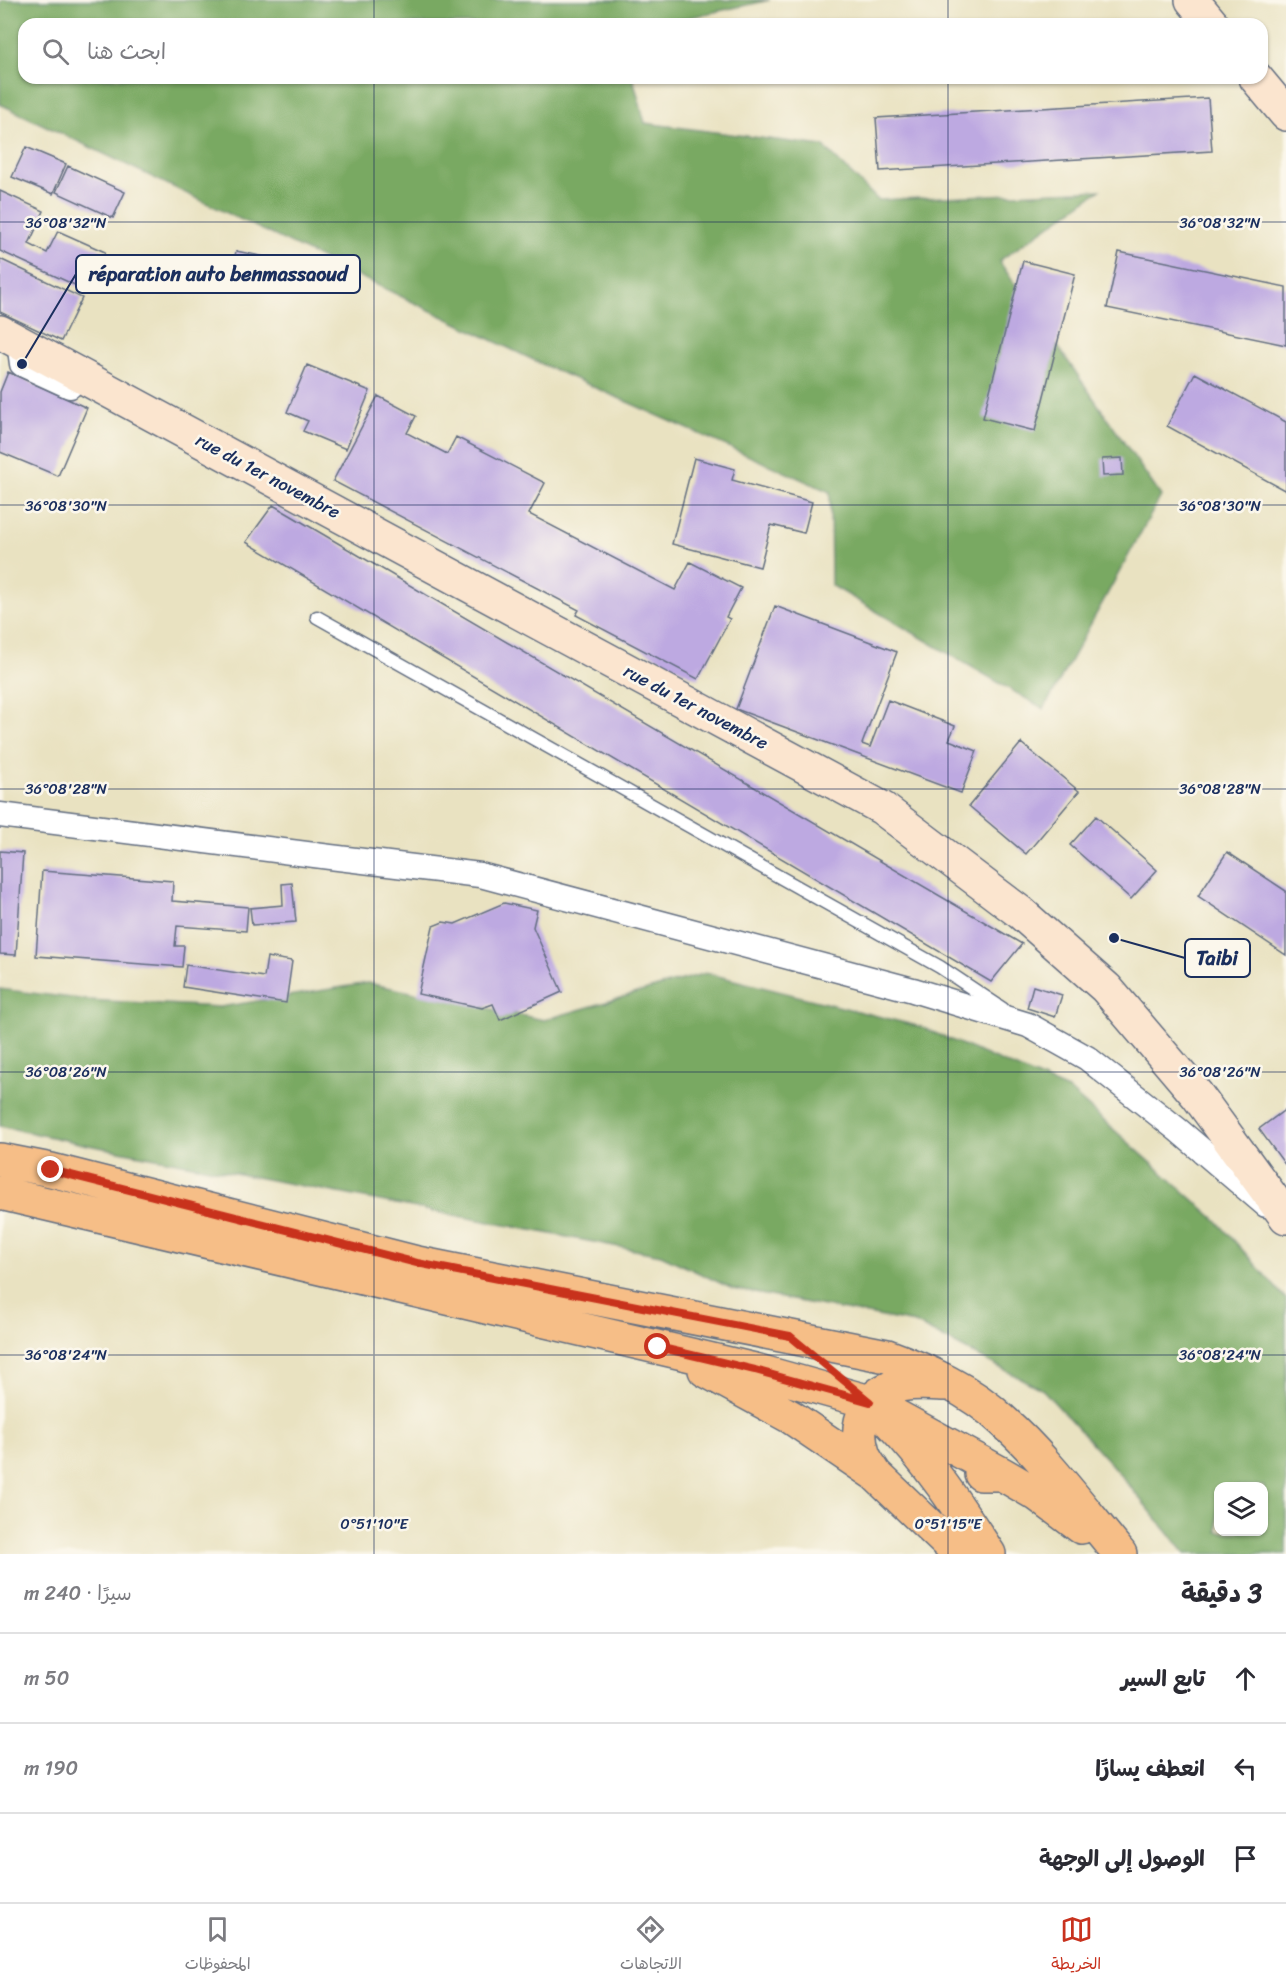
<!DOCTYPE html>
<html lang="ar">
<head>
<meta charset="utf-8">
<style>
	:root { --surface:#fff; --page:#f7f7f7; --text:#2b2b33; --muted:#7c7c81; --line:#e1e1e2; --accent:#c8321e }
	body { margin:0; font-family:Sriracha,"Playpen Sans Arabic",sans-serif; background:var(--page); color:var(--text); direction:rtl }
	.controls { position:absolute; right:18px; bottom:18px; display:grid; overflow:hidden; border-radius:12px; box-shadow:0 2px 4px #0004 }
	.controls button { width:54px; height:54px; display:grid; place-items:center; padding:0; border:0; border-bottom:2px solid var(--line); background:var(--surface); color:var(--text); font:30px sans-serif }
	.stop { position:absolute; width:18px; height:18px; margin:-14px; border:4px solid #c8321e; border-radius:50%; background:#fff }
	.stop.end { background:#c8321e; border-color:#fff; box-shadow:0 2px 6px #0008 }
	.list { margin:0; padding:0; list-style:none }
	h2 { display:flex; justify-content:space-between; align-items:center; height:78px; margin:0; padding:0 24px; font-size:26px }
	h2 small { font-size:20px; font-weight:400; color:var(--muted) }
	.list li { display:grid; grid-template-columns:39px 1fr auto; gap:18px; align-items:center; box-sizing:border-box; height:90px; padding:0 24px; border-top:2px solid var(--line) }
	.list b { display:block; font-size:22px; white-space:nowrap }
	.list em { font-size:20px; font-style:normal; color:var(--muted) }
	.icon { flex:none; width:33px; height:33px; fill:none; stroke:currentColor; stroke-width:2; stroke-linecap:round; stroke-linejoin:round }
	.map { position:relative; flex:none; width:1286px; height:1554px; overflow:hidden; direction:ltr }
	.search { position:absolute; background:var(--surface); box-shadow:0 2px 4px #0004; left:18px; right:18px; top:18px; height:66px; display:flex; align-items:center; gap:15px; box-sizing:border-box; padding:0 21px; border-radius:18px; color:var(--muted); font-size:22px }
	.sheet { height:348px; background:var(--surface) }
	nav { display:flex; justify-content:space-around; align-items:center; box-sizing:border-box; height:84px; border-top:2px solid var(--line); background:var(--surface); font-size:16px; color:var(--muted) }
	nav a { display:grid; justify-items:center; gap:3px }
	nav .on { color:var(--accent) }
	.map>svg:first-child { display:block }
</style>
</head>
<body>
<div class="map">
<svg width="1286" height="1554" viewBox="0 0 1286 1554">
	<rect width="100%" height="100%" fill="#fbf7ec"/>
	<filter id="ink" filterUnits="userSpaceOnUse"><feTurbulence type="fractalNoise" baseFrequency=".0167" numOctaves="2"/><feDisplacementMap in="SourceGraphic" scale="12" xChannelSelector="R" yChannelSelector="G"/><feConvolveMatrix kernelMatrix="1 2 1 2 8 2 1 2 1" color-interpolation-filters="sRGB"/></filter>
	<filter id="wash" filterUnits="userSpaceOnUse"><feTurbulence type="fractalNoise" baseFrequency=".008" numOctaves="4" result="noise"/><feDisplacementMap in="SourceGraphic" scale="24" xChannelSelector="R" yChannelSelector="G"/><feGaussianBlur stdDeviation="1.35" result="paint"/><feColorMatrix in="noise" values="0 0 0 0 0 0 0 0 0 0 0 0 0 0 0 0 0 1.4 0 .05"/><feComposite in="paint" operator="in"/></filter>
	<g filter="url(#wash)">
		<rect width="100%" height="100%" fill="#e9e2c1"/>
		<!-- forest -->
		<path fill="#79a962" stroke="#4a6c60" stroke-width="1.5" fill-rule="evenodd" d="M2,0h768l-111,24h-635v54h609l12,45 178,23 55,54 222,-10 -101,71 162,235 -117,213 -213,-124 -1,-93 -286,-127 -544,-261v-100z
			M706,973l215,54 149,64 145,128 71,80v255h-100l-75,-90 -68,-74 -128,-67 -182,-34 -72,-34 -573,-110 -88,-19v-137l88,11 132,7 148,-24 176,37zM1218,1486h46v46h-46z"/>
		<g id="blocks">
			<!-- building -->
			<path fill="#bda9e1" d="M1208,98l4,53 -332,20 -4,-53z
				M26,147l40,17 -13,30 -41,-17z
				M68,166l57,26 -12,26 -57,-26z
				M0,191l44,20 -15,33 18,9 11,-22 47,21 -17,39 -88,-40z
				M236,251l34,7 -4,20 -34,-6z
				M1119,252l167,35v58l-179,-37z
				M0,259l82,39 -21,43 -61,-29z
				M1023,261l52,13 -40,157 -52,-13z
				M307,365l63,26 -24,58 -43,-18 5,-10 -21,-9z
				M8,372l79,36 -29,68 -58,-24v-60z
				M1195,373l91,49v69l-119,-65z
				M378,396l38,20 -9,17 40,21 9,-17 89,46 -16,31 146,76 15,-28 51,26 -15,29 4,2 -32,60 -122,-64 3,-5 -246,-129z
				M694,458l41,11 -3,11 80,22 -8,31 -33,-8 -11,42 -88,-23z
				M1122,458l1,17 -20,1 -1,-17z
				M273,505l749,439 -31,38 -745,-440z
				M775,606l122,46 -35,92 8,3 18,-47 67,26 -6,14 28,11 -16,42 -225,-84z
				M1021,743l58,48 -53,63 -57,-48z
				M1096,816l61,54 -26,29 -61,-54z
				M0,851l23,2 -7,102 -16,-1z
				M1227,852l59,39v64l-88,-59z
				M42,871l131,10 -1,20 76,6 -2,24 -69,-5 -2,20h9l-2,21 -146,-11z
				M292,883l4,39 -44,3 -2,-17 33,-3 -1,-21z
				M504,903l33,7 -4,17 29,65 -62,28 -7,-16 -11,4 -64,-14 15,-68 10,-4 12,2z
				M267,957l25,4 -6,42 -103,-16 3,-22 78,12z
				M1033,986l29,9 -7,22 -28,-9z
				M1286,1109v57l-27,-37z"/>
		</g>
	</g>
	<g filter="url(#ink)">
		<use href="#blocks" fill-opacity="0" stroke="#636e81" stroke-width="1.5"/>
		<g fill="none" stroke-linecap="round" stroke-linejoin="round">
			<defs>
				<path id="lane" d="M317,617l623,350 63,42"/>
				<path id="street" d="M19,342l3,22 48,22
					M0,815l330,42 150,18 433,115 115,35 59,33 91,72 88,75"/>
				<path id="secondary" d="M1192,0l20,24
					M1256,78l30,36
					M0,332l882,476 139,105 85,75 91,107 89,122"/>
				<path id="primary" d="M0,1160l51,10 366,93 470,93c41,15 83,34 115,64 44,39 80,89 118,134
					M0,1193l755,177 115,32 132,72
					M705,1370l86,47 84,57 84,80
					M889,1421c39,40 70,87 100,133
					M875,1474c-4,-7 -10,-14 -12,-21 -10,-31 4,-61 38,-68 13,-3 28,-2 42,-1
					M981,1474h21l36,21 43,32"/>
			</defs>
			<!-- lane casing -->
			<use href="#lane" stroke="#636e81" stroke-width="15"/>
			<!-- street casing -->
			<use href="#street" stroke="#636e81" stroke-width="27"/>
			<!-- secondary casing -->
			<use href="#secondary" stroke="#636e81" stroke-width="36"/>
			<!-- primary casing -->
			<use href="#primary" stroke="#636e81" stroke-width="36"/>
			<!-- lane -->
			<use href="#lane" stroke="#fff" stroke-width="12"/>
			<!-- street -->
			<use href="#street" stroke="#fff" stroke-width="24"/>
			<!-- secondary -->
			<use href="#secondary" stroke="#fbe5cf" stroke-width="33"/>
			<!-- primary -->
			<use href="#primary" stroke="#f6be87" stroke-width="33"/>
		</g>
	</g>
	<g fill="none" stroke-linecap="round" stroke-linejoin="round" filter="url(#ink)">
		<!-- route -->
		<path stroke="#c8321e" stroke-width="8" d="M51,1170l366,93 373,73 80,66 -115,-32 -97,-23"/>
	</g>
	<!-- ticks -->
	<path fill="none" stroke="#1b2f5e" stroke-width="1.5" stroke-opacity="0.45" d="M374,0v24M948,0v24M374,78v1476M948,78v1476M0,222h1286M0,505h1286M0,789h1286M0,1072h1286M0,1355h1286"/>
	<g text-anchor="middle" stroke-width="5" stroke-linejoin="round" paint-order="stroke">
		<!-- street labels -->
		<g font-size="18" fill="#1b2f5e" stroke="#fbf7ec">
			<text transform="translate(268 476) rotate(28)" y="6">rue du 1er novembre</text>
			<text transform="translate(696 707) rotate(28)" y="6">rue du 1er novembre</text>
		</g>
	</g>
	<g font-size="15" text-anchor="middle" fill="#1b2f5e" stroke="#fbf7ec" stroke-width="5" stroke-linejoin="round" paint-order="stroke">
		<text x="66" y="228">36°08'32"N</text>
		<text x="1220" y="228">36°08'32"N</text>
		<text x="66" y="511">36°08'30"N</text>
		<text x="1220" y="511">36°08'30"N</text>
		<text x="66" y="794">36°08'28"N</text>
		<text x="1220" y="794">36°08'28"N</text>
		<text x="66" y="1077">36°08'26"N</text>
		<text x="1220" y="1077">36°08'26"N</text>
		<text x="66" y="1360">36°08'24"N</text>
		<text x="1220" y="1360">36°08'24"N</text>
		<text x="374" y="1529">0°51'10"E</text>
		<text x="948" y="1529">0°51'15"E</text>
	</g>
	<!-- callouts -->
	<path fill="none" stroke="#1b2f5e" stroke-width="2" d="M22 364L76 274M1114 938L1185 958"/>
	<g fill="#1b2f5e" stroke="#fbf7ec" stroke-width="2">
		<circle cx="22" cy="364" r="6"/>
		<circle cx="1114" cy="938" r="6"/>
	</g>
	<g fill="#fbf7ec" stroke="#1b2f5e" stroke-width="2">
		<rect x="76" y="255" width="284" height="38" rx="6"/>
		<rect x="1185" y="939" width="65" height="38" rx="6"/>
	</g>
	<g font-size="20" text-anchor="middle" font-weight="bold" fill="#1b2f5e">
		<text x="218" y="281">réparation auto benmassaoud</text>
		<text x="1217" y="965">Taibi</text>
	</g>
</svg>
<div class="controls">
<button><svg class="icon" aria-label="layers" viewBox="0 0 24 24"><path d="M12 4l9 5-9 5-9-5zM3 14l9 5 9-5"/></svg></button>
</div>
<div class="stop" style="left:658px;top:1347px"></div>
<div class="stop end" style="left:51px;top:1170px"></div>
<div class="search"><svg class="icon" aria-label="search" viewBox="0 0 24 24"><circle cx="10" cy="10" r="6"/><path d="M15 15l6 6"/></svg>ابحث هنا</div>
</div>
<section class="sheet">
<h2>3 دقيقة<small>سيرًا · 240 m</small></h2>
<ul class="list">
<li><svg class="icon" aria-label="ahead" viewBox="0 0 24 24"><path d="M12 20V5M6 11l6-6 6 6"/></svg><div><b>تابع السير</b></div><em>50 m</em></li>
<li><svg class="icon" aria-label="left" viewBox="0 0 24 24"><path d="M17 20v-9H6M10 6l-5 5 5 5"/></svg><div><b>انعطف يسارًا</b></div><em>190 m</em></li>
<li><svg class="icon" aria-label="arrive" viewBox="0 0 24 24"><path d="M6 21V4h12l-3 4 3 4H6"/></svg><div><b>الوصول إلى الوجهة</b></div></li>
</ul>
</section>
<nav>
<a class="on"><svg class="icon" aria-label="map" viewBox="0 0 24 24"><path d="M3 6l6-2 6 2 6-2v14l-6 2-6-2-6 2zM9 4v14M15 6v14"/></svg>الخريطة</a>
<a><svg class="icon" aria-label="directions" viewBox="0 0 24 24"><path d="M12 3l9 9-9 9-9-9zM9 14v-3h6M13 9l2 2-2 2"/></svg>الاتجاهات</a>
<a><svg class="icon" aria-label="saved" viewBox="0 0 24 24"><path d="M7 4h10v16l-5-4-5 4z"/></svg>المحفوظات</a>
</nav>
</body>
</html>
